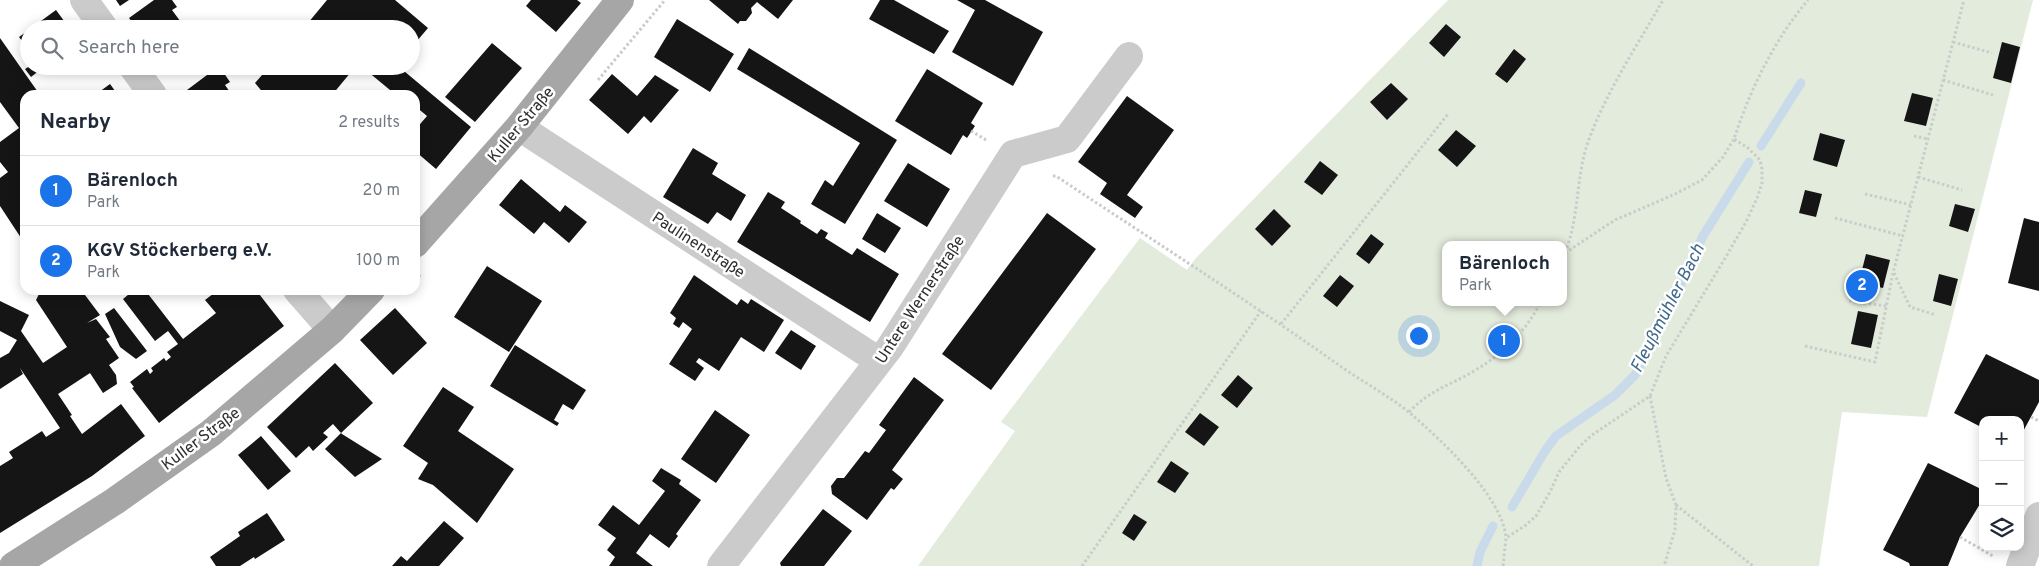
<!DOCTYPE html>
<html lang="en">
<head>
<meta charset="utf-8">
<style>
	:root { --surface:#fff; --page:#f6f6f7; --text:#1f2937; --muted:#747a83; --line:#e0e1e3; --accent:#1a73e8 }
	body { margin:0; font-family:Overpass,sans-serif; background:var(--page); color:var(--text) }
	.controls { position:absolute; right:15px; bottom:15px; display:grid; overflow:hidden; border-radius:10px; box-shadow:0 2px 12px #0003 }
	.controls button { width:45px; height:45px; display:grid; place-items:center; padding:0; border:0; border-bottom:1px solid var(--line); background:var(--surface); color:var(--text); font:25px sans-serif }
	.you { position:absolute; left:1418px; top:335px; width:18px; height:18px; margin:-12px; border:4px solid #fff; border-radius:50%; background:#1a73e8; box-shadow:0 0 0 8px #1a73e833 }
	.badge { display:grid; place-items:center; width:32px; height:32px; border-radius:50%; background:var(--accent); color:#fff; font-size:16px; font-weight:700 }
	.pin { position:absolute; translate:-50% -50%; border:2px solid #fff; box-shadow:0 1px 5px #0006 }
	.popup { position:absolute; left:1442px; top:241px; width:125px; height:65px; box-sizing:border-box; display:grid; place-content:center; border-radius:10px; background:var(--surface); filter:drop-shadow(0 1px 4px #0005); font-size:16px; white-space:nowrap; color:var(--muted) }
	.popup b { font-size:19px; color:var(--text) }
	.popup::after { content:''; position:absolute; left:50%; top:100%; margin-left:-10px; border:10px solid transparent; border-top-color:var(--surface) }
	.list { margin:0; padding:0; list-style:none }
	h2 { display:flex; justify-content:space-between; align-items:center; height:65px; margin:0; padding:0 20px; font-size:21px }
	h2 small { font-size:16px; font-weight:400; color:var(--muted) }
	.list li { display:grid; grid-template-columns:32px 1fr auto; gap:15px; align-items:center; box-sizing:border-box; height:70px; padding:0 20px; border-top:1px solid var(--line) }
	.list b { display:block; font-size:19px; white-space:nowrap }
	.list p { margin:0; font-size:16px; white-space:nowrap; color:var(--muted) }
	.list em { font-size:16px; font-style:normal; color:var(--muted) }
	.icon { flex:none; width:28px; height:28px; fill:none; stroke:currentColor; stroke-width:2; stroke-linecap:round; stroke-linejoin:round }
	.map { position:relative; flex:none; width:2039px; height:566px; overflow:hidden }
	.search { position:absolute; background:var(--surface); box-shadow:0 2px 12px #0003; left:20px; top:20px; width:400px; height:55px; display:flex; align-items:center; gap:12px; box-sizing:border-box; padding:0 18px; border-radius:28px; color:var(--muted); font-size:19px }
	.panel { position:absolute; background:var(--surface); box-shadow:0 2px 12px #0003; left:20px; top:90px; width:400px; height:205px; border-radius:15px }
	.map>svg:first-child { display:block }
</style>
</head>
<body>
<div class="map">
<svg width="2039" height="566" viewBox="0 0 2039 566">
	<rect width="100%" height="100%" fill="#fff"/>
	<!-- green -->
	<path fill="#e3ebdc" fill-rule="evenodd" d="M1448,0h585l-106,417 -85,-5 -23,154h-901l97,-135 -14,-9 139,-184 47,32 8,-11zM1445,245h118v57h-118z"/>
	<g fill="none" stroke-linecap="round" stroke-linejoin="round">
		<!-- stream -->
		<path stroke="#c9dbea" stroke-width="9" d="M1761,146l40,-63
			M1512,507l33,-56 11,-15 59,-41 20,-20 29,-54 39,-85 46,-74
			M1477,566l3,-14 13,-26"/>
	</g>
	<!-- building -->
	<path fill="#151515" d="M116,0h13l-9,6z
		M154,0h18l5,7 -5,3 14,19h-49l-8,-11z
		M327,0h68l33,28 -17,20v-19h-108z
		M531,0h46l4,3 -25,29 -30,-26z
		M709,0h84l-15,19 -21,-17 -6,6 1,5 -6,8h-6l-2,3z
		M880,0h14l55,31 -15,23 -65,-35z
		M957,0h28l58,32 -30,54 -61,-34 23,-42z
		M56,10l14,19h-40z
		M677,19l57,35 -24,38 -56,-35z
		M1446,24l15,13 -17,20 -15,-14z
		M29,30v20l-10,-13z
		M0,38l40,57h-15v149l-25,-38v-28l8,-6 -8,-10v-20l19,-14 -19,-26z
		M2002,42l18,5 -9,36 -18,-5z
		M492,43l30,25 -47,54 -30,-25z
		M749,48l148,92 -52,84 -34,-20 14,-24 8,6 27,-43 -123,-74z
		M1514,49l12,10 -19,24 -12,-9z
		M30,66h15l-14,11 -6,-8z
		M164,66h19l-13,9z
		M219,66l11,16 -5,3 7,10h-48l-1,-2z
		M270,66h86l-24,29h-67l-10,-12z
		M361,66h37l73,61 -35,42 -21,-18v-21l12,-14 -12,-10v-11h-19z
		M927,69l56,34 -12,20 4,3 -8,12 -4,-3 -12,20 -56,-34z
		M612,74l25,22 18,-21 24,15 -28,33 -7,-7 -16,18 -39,-34z
		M1391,83l17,16 -21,21 -17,-18z
		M110,84l8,11h-23z
		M1912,93l21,5 -7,28 -22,-5z
		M1127,96l47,34 -47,65 16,12 -8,11 -35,-24 7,-11 -29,-21z
		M1456,130l20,16 -19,21 -19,-17z
		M1820,133l25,7 -8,27 -24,-7z
		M693,148l25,15 -6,11 34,21 -15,26 -14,-9 -9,12 -45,-27z
		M1320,161l18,14 -16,20 -18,-13z
		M908,163l42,26 -23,38 -43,-26z
		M521,179l39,33 5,-7 22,17 -18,21 -25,-21 -10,12 -35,-29z
		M1805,190l17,4 -6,23 -17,-4z
		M768,192l17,10 -4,6 20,13 -1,2 17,11 4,-5 7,4 -3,5 27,17 5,-7 42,26 -29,48 -133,-80z
		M1955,204l20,5 -7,23 -19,-6z
		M1274,209l17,17 -19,20 -17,-17z
		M877,213l24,15 -16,25 -23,-14z
		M1047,213l49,36 -105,141 -49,-36z
		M2024,218l15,4v69l-31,-8z
		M1371,234l13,10 -15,20 -13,-10z
		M1866,254l24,6 -7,28 -24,-6z
		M487,266l55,35 -33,51 -55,-35z
		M1939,274l19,5 -7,27 -18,-5z
		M694,275l43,30 4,-6 7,5 3,-5 33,21 -20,32 -23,-15 -22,34 -20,-13 -3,4 8,6 -9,13 -26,-17 23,-35 -9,-7 -4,6 -6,-4 3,-6 -6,-5z
		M1340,275l14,11 -17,21 -14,-11z
		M41,290h50l-6,5 15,20 -13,8 9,-4 14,18 -4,2 13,19 -10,7 7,10 1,9 -14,9 -13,-20 -32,21 14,21 -2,1 12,18 39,-30 24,32 -53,40 -92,57v-67l13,-8 -4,-6 33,-21 4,6 14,-9 -40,-60 3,6 -23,15v-31l9,-5 8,-13 -17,-9v-30l29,14 -8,16 22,32 24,-16 -31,-47z
		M134,290h11l38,49 33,-26 -11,-13 13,-10h38l28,36 -125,97 -27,-35 2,-1 -4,-5 17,-13 3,5 3,-3 -2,-3 13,-10 2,3 5,-4 -4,-5 11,-8 -10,-13 -13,10 -32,-42z
		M114,308l33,43 -11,8 -16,-12 -15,-33z
		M395,308l32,35 -34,32 -33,-35z
		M1858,311l20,4 -7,33 -20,-4z
		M791,330l25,16 -15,24 -26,-17z
		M515,345l71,45 -13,20 -10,-6 -9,16 5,3 -2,3 -67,-40z
		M1986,354l53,26v22l-19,35v-17h-37v8l-29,-15z
		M335,363l38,40 -32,30 -8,-9 -10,9 5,4 -15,14 -4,-5 -13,12 -29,-31z
		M1238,375l15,13 -16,20 -16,-13z
		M914,377l30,23 -52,70 11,9 -9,11 -3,-2 -24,32 -35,-26 -1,-8 6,-8h7l21,-27 4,2 17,-23 -7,-5z
		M443,387l31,20 -16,24 56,38 -37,54 -44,-38 -15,-6 10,-16 -25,-17z
		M715,410l35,25 -34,48 -35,-24z
		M1200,413l19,14 -15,19 -19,-14z
		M341,433l1,1 40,25 -27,18 -30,-28z
		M261,436l30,35 -23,19 -30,-35z
		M1171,461l18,12 -14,20 -18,-11z
		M1928,463l55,27v9l-23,38 -12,29h-38l-1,-3 -26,-13z
		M661,468l20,12 -2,4 22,16 -25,34 2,2 -9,12 -19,-14 -14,19 17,13h-44l6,-9 -8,-7 9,-12 -18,-13 15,-20 26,20 26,-34 -13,-10z
		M823,509l29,22 -28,35h-43l-1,-3z
		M267,513l18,27 -30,19 -1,-2 -14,9h-24l-6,-9 30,-21 -2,-4z
		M1134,514l13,8 -13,19 -12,-8z
		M444,521l20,17 -25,28h-47l9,-10 6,5z"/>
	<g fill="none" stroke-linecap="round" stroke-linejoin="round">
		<!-- path -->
		<path stroke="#cbcbcb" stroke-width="3" stroke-dasharray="2.5 2.5" stroke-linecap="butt" d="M1953,42l39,11
			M598,80l67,-80
			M1943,80l50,15
			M971,131l17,10
			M1914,136l14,3
			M1053,176h3c93,62 188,122 280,187 23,17 54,33 75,51 30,26 92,83 95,124
			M1918,177l44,13
			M1865,194l46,11
			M1835,218l68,18
			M1565,253l50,-33 58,-25 29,-15 21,-23 11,-18
			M1563,257c17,-36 12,-78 25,-115 18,-50 49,-96 75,-142
			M1894,273l16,34 26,8
			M415,280l7,-7
			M1849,301l37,5
			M1281,324l167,-210
			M1805,346l70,16 18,-89 71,-273
			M1650,396l16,82 10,27 -1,25 -11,36
			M1409,412c22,-23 40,-26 65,-41 29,-17 51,-39 67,-69
			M2031,417l8,4
			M1676,505l77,61
			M1960,537l33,19
			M1082,566l179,-255
			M1503,566l3,-28 20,-13 10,-9 14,-24 9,-20 21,-26 12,-11 58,-39 16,-40 58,-96 22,-38 12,-26 4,-13v-14l-2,-9 -12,-12 -14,-9c16,-49 40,-99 74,-139"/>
		<!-- minor -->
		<path stroke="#cbcbcb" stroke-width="28" d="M84,0l21,29
			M132,66l21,29
			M519,127l360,234
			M297,290l35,40
			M721,566l169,-219 123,-193 54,-15 62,-83
			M2020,566l19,-50"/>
		<!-- major -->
		<path stroke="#a6a6a6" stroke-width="28" d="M415,244l104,-117 101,-127
			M13,566l102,-65 96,-68 121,-103 39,-40"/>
	</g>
	<g text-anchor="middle" stroke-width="5" stroke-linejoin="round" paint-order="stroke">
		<!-- street labels -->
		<g font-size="16" fill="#2e2e2e" stroke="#fff">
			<text transform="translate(520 124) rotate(-50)" y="6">Kuller Straße</text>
			<text transform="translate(699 244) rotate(33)" y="6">Paulinenstraße</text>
			<text transform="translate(919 299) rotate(-57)" y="6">Untere Wernerstraße</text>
			<text transform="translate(200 438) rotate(-37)" y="6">Kuller Straße</text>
		</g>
		<!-- water labels -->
		<g font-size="18" font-style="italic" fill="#406a8c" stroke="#fff">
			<text transform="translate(1667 308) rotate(-63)" y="6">Fleußmühler Bach</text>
		</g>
	</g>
</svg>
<div class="controls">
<button>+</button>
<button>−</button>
<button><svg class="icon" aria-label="layers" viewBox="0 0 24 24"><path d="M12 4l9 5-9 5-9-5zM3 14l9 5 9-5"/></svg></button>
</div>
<div class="you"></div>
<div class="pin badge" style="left:1504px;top:341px">1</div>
<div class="popup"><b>Bärenloch</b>Park</div>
<div class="pin badge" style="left:1862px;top:286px">2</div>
<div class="search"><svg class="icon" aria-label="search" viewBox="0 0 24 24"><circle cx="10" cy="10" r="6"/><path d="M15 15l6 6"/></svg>Search here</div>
<section class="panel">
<h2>Nearby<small>2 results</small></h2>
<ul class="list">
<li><span class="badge">1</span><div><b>Bärenloch</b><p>Park</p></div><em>20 m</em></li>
<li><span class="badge">2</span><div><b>KGV Stöckerberg e.V.</b><p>Park</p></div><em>100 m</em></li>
</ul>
</section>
</div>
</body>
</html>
